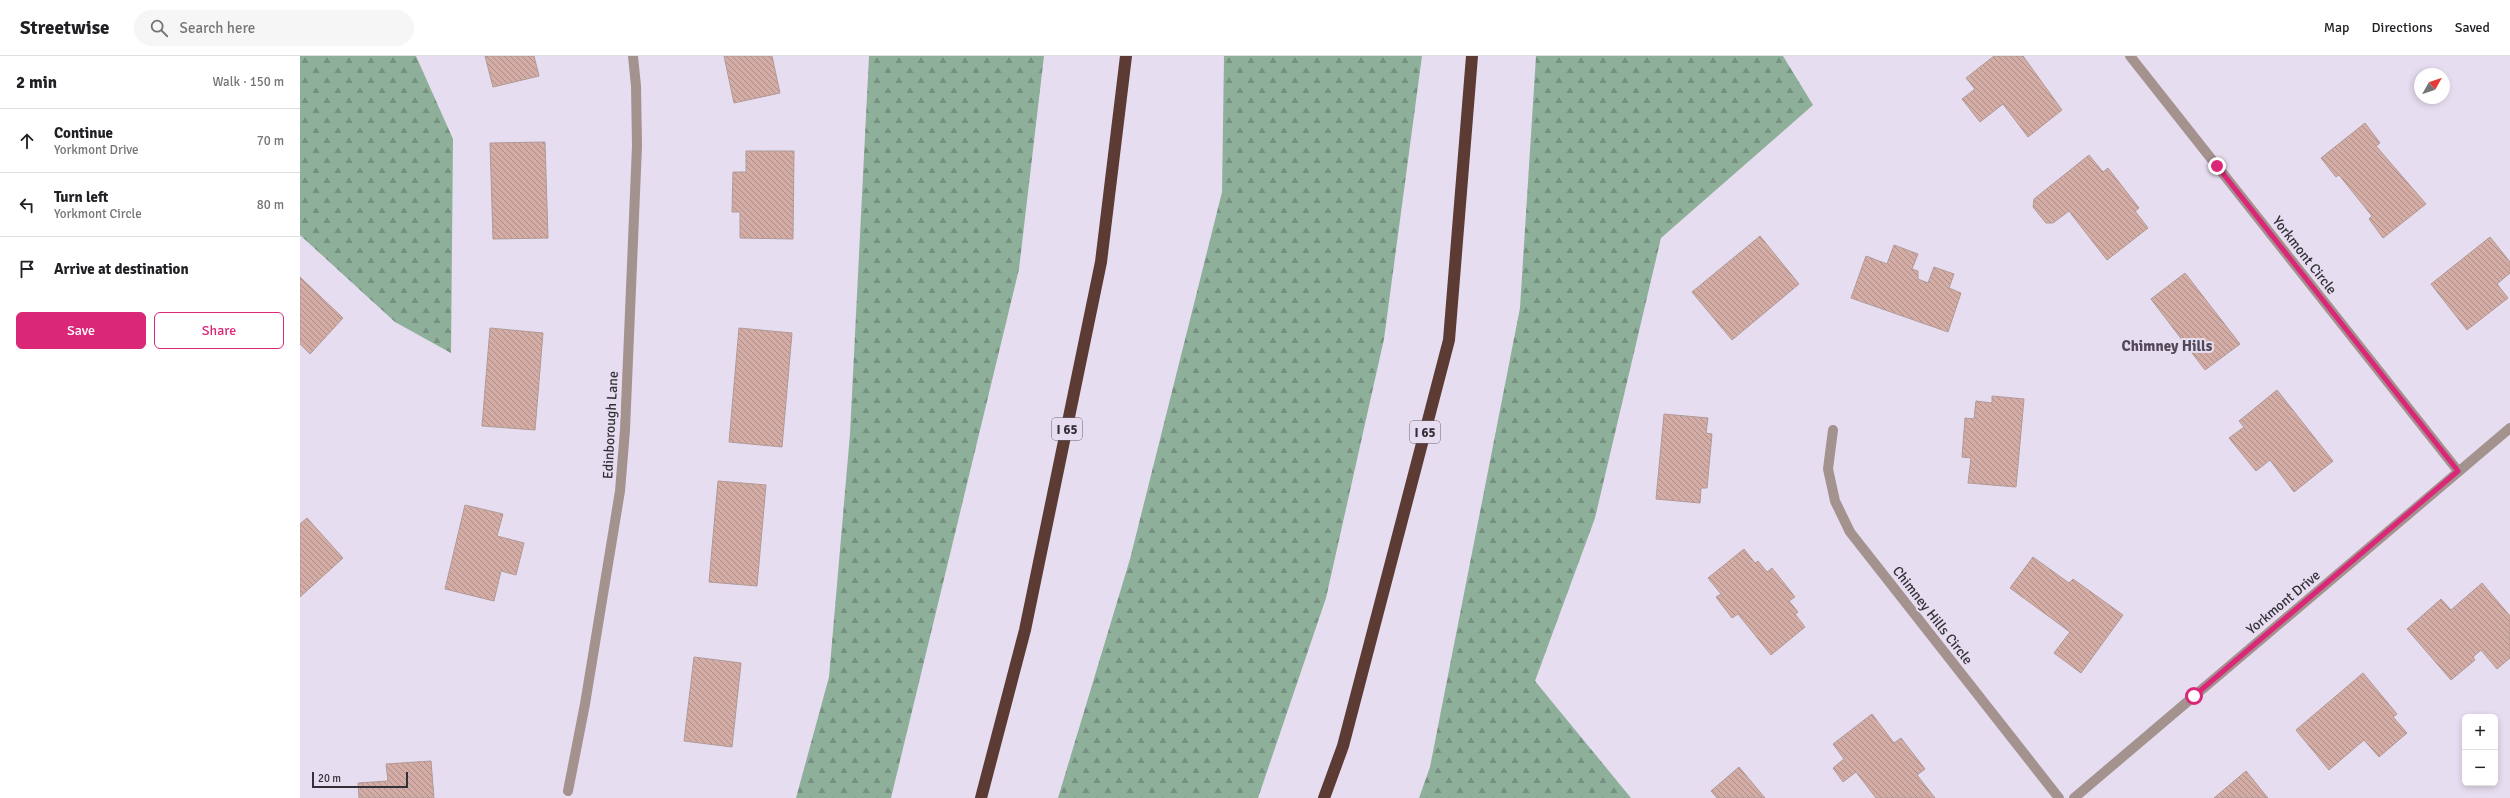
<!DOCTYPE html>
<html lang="en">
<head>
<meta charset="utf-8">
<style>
	:root { --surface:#fff; --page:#f6f6f6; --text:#202124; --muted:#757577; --line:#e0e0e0; --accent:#db2777 }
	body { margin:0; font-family:Signika,sans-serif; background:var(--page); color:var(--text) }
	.controls { position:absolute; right:12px; bottom:12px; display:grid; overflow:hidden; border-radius:6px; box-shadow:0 2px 6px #0003 }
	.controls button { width:36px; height:36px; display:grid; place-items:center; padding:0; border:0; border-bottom:1px solid var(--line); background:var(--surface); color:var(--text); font:20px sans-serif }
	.compass { position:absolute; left:2114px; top:12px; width:36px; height:36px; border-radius:50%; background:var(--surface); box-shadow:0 2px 6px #0003; rotate:50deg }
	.scale { position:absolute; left:12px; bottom:10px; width:96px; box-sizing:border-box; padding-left:4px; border:2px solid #333037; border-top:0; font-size:11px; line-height:14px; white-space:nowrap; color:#333037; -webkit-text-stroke:3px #e7ddf0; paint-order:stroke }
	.stop { position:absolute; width:12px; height:12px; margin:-9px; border:3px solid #db2777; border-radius:50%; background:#fff }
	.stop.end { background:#db2777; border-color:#fff; box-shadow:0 1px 4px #0008 }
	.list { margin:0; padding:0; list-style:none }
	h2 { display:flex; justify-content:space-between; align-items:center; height:52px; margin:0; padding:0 16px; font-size:17px }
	h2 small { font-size:13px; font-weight:400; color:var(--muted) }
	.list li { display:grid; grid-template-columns:26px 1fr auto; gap:12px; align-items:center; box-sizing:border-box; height:64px; padding:0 16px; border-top:1px solid var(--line) }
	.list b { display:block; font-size:15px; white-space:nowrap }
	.list p { margin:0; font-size:13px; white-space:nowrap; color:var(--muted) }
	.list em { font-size:13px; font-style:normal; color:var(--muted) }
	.actions { display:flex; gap:8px; padding:12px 16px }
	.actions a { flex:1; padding:9px 0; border:1px solid var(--accent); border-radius:6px; text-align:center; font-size:14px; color:var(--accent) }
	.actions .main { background:var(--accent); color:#fff }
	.icon { flex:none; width:22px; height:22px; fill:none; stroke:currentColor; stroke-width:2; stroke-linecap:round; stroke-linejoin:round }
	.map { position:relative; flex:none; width:2210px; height:742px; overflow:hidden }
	header { display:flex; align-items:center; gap:24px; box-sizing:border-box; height:56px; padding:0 20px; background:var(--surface); border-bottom:1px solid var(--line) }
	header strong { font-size:19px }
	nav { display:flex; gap:22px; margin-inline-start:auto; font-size:14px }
	.search { width:280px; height:36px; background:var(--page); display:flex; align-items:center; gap:10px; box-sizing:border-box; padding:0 14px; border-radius:22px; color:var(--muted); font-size:15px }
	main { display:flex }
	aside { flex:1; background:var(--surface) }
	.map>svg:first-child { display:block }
</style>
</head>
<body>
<header>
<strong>Streetwise</strong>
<div class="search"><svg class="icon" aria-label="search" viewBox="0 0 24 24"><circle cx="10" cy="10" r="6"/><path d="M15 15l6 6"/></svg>Search here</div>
<nav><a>Map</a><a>Directions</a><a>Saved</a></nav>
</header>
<main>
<aside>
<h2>2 min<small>Walk · 150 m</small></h2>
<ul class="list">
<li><svg class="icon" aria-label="ahead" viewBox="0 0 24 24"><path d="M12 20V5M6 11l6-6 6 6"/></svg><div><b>Continue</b><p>Yorkmont Drive</p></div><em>70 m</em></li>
<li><svg class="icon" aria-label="left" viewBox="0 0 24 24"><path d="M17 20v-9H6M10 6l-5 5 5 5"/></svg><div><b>Turn left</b><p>Yorkmont Circle</p></div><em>80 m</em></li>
<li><svg class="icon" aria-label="arrive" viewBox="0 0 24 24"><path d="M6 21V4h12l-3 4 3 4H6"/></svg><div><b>Arrive at destination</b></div></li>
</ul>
<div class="actions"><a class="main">Save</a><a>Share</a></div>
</aside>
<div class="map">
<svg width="2210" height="742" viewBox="0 0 2210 742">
	<defs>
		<pattern id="forest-firs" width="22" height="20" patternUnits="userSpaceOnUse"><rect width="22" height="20" fill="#8eb09b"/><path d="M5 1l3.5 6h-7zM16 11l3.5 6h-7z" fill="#75907f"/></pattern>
		<pattern id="building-back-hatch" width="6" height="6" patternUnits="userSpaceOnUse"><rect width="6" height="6" fill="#d4aca6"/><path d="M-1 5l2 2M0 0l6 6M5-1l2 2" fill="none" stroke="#ad8c88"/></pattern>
	</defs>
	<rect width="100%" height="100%" fill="#e7ddf0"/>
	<!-- forest -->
	<path fill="url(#forest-firs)" d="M0,0h116l37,83 -2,214 -56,-31 -95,-87z
		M569,0h175l-25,213 -128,529h-95l33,-121 21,-243z
		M924,0h198l-38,283 -58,259 -68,200h-200l72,-239 92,-367z
		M1236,0h247l30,49 -152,133 -66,280 -60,163 96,117h-212l11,-31 90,-459z"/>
	<!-- building -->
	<path fill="url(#building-back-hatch)" stroke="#b09a97" d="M185,0h49l5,20 -46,11z
		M424,0h48l8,37 -46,10z
		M1694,0h29l39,54 -34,27 -25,-33 -23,18 -18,-23 13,-10 -9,-11z
		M2065,67l15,20 -4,3 50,58 -43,34 -14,-19 3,-3 -33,-41 -3,2 -15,-19z
		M245,86l3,96 -55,1 -3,-96z
		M446,95h48l-1,88 -53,-1v-26h-8l1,-40h13z
		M1789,99l14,17 5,-4 31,40 -4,3 13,17 -41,32 -38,-49 -16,12h-7l-13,-16 1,-8z
		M1460,180l39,48 -67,56 -40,-48z
		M2190,181l20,25v11l-13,11 11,14 -41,32 -36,-46z
		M1594,189l24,9 -6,15 6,2v8l10,4 6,-16 20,7 -5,14 12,5 -13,39 -97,-34 15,-42 21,8z
		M1885,217l55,71 -35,26 -54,-71z
		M0,221l43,41 -33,36 -10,-10z
		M190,272l53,5 -8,97 -53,-4z
		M439,272l53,5 -10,114 -53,-5z
		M1977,334l56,71 -39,31 -24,-32 -14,11 -27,-33 15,-11 -5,-6z
		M1692,340l32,3 -8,88 -48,-4 3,-25 -9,-1 3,-39 9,1 2,-18 16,2z
		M1364,358l44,4 -2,15 6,1 -5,54h-6l-1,15 -44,-4z
		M418,425l48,4 -9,101 -48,-4z
		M165,449l38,9 -6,22 27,7 -8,32 -15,-4 -7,30 -49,-12z
		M7,462l36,40 -43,39v-73z
		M1444,493l11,14 3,-2 9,11 5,-4 23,29 -6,4 9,11 -3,2 10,13 -34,28 -33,-41 -6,4 -16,-21 5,-3 -13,-16z
		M1733,501l36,26 4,-4 50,36 -42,58 -27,-20 16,-21 -60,-44z
		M2182,527l28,33v42l-13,11 -16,-19 -8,7 2,3 -24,20 -44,-51 34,-30 10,11z
		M394,601l47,6 -9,84 -48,-6z
		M2063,617l34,41 -4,3 14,16 -28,24 -15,-17 -35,30 -33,-40z
		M1572,658l22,29 7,-5 24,31 -8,6 18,23h-59l-20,-26 -13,10 -10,-14 11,-9 -11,-15z
		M131,705l3,37h-75l-1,-15 30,-2 -2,-17z
		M1439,711l26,31h-48l-6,-7z
		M1946,715l22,27h-54z"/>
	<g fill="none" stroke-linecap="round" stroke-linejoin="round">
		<!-- minor -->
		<path stroke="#a4928f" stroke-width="10" d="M1830,0l328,415
			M1533,374l-5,39 7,32 15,31 209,266
			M268,735l17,-87 35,-213 5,-61 12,-284 -1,-60 -3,-30
			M1774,742l436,-370"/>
		<!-- motorway -->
		<path stroke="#5c3b34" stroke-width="12" d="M681,742l44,-168 76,-368 25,-206
			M1024,742l19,-52 106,-406 23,-284"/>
	</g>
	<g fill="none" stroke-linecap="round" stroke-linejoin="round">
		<!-- route -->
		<path stroke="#db2777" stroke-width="5" d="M1894,640l264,-225 -241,-305"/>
	</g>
	<g text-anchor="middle" stroke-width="4" stroke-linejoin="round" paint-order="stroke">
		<!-- shield labels -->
		<g fill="#e7ddf0" stroke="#69646e" stroke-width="1">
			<rect x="752" y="362" width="30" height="22" rx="3"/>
			<rect x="1110" y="365" width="30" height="22" rx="3"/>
		</g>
		<g font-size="13" font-weight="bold" fill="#333037">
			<text x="767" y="378">I 65</text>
			<text x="1125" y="381">I 65</text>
		</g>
		<!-- street labels -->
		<g font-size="14" fill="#333037" stroke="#e7ddf0">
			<text transform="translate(2005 199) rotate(52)" y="5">Yorkmont Circle</text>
			<text transform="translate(310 369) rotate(-87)" y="5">Edinborough Lane</text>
			<text transform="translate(1983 546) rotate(-40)" y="5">Yorkmont Drive</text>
			<text transform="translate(1633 559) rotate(52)" y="5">Chimney Hills Circle</text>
		</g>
		<!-- neighbourhood labels -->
		<g font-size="15" font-weight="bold" fill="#514958" stroke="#e7ddf0">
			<text x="1867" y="295">Chimney Hills</text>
		</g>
	</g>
</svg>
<div class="controls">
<button>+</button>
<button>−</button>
</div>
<svg class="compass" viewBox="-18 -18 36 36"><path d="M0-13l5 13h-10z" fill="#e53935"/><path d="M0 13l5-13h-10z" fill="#757577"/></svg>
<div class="scale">20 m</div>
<div class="stop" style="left:1894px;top:640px"></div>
<div class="stop end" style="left:1917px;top:110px"></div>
</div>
</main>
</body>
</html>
